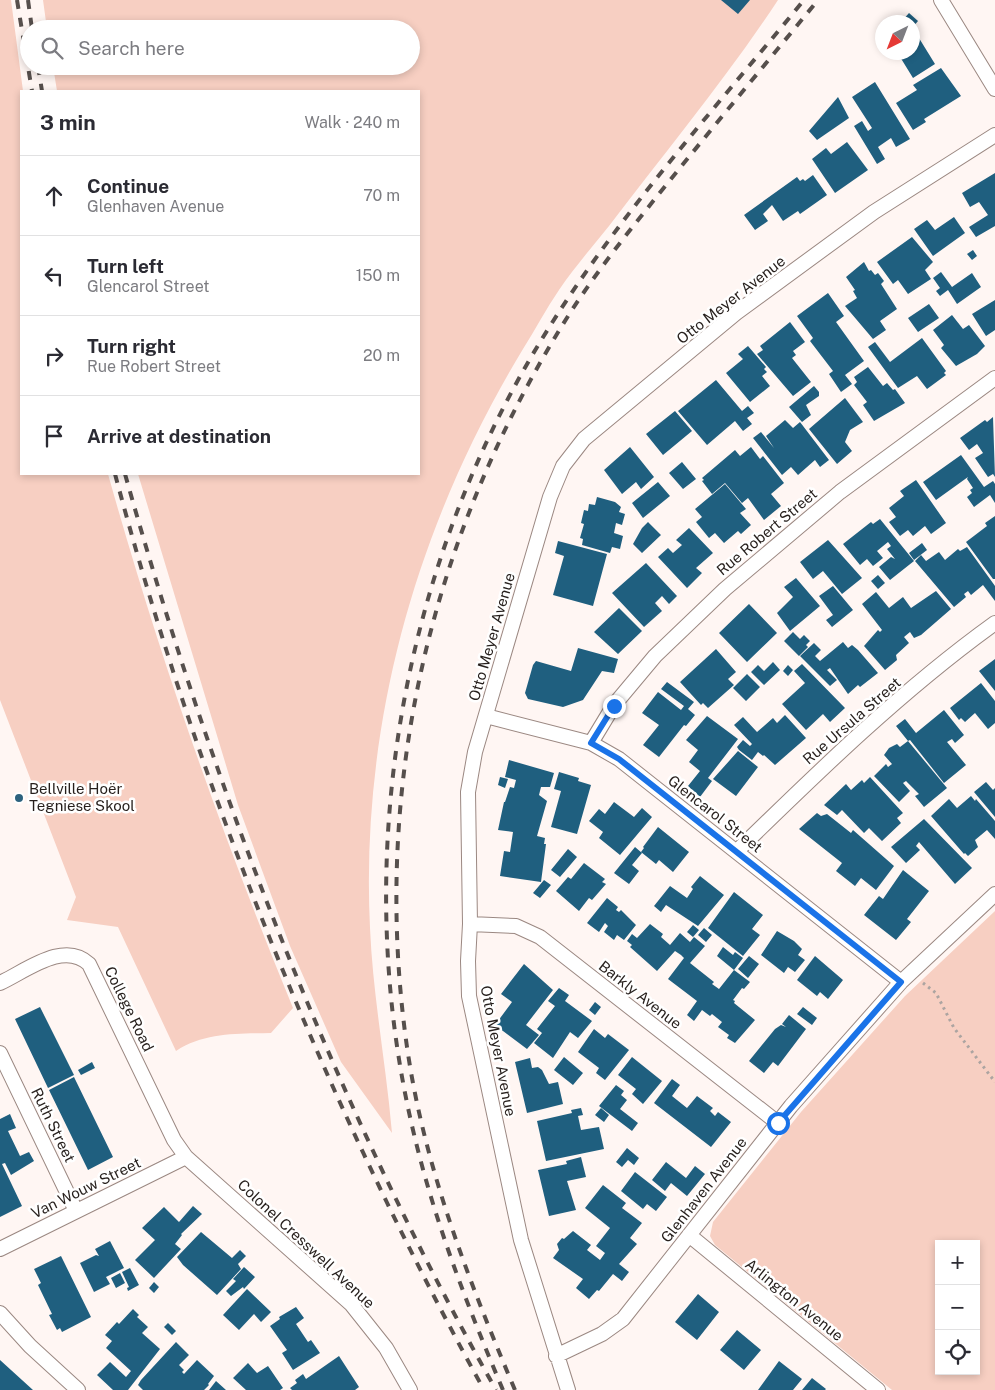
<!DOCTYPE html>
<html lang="en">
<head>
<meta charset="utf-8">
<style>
	:root { --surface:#fff; --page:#f2f2f3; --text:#2b2b33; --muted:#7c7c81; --line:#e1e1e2 }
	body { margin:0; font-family:"Public Sans",sans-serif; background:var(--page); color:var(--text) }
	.controls { position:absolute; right:15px; bottom:15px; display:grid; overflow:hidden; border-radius:0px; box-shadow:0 2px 8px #0003 }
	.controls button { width:45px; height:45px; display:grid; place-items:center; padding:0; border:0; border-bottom:1px solid var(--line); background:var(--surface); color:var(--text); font:25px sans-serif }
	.compass { position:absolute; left:875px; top:15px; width:45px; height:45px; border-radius:50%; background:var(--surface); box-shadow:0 2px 8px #0003; rotate:222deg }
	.stop { position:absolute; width:15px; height:15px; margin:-11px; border:4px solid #1a73e8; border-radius:50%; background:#fff }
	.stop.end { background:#1a73e8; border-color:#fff; box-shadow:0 1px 5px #0008 }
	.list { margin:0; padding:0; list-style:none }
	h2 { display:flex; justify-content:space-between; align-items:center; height:65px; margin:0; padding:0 20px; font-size:21px }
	h2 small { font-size:16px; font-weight:400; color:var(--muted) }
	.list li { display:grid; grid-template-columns:32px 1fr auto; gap:15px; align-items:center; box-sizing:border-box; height:80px; padding:0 20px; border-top:1px solid var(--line) }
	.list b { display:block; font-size:19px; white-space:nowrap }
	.list p { margin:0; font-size:16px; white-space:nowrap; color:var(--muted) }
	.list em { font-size:16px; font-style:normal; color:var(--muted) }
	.icon { flex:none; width:28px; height:28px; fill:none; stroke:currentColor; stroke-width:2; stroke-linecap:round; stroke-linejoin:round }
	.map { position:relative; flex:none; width:995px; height:1390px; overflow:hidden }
	.search { position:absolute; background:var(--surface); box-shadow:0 2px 8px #0003; left:20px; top:20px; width:400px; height:55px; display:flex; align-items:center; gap:12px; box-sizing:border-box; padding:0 18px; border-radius:28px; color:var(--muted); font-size:19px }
	.panel { position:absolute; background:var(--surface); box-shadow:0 2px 8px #0003; left:20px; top:90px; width:400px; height:385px; border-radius:0px }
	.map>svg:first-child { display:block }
</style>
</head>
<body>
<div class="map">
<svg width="995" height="1390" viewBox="0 0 995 1390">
	<rect width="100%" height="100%" fill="#fff6f3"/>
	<!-- green -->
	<path fill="#f7cfc2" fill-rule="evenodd" d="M0,0h11l12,91h-2v383h87c51,182 113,359 185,534l-22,25c-33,1 -66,-1 -95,18l-58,-124 -51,-7 9,-23 -76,-197z
		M43,0h735c-52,79 -112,151 -169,226 -17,21 -35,42 -50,64 -13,19 -24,40 -36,59 -106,175 -163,374 -153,579 3,69 16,136 22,205l-51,-71 -51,-116 -52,-141 -100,-331h281v-383h-362l-4,-25h358v-37h-364z
		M995,911v479h-103l-177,-145 -5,-9 3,-14 88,-110 104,-116zM939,1244h37v127h-37z"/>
	<!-- building -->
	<path fill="#1f5f7f" d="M721,0h29l-12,14z
		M909,13l9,8 -6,7v-6h-11z
		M914,30l21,34 -22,14 -16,-26h15z
		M941,68l20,28 -37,23 2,3 -13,8 -17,-27 21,-13 -4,-5z
		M875,82l35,57 -14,8 -5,-9 -13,9 7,12 -8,5 -23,-38 8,-5 6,10 4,-3 -20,-31z
		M838,97l11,21 -32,22 -8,-9z
		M847,142l21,28 -33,23 -23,-34 14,-11 5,6z
		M995,173v53l-19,11 -7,-10 19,-12 -9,-13 -9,5 -8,-14z
		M813,175l14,20 -27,19 -2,-3 -15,10 -11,-16 -9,9 5,7 -13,9 -11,-15 53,-38 3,4 3,-2 2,2z
		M954,217l11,16 -32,23 -19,-27 13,-9 8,10z
		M912,237l21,25 -8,8 6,9 -23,15 -10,-14 -5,4 -16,-22z
		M973,250l4,6 -5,4 -5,-6z
		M864,262l5,9 2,-1 4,5 3,-2 6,8 -3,3 16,25 -17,12 6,9 -13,9 -28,-33 12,-8 -4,-7 2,-1 -9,-13z
		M941,272l11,15 20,-14 9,14 -24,17 -9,-14 -8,6 -4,-5 4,-3 -7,-10z
		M828,293l16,23 -8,6 28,39 -19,14 7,9 -11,8 -12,-18 4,-3 -23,-30 3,-3 -16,-22z
		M995,300v30l-9,6 -14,-22z
		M929,304l10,14 -21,14 -10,-14z
		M952,315l11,14 6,-4 16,21 -8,8 -21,12 -15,-18 3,-3 -11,-15z
		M790,322l15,20 -12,9 3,4 -4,3 19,24 -18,14 -36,-42 6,-4 -3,-4z
		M922,338l24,33 -2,2 2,2 -19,14 -10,-13 -19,12 -30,-41 7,-5 15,20z
		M748,346l18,21 -2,2 3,3 -5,4 8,10 -20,16 -24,-29 17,-14 -5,-5z
		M868,367l15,19 4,-3 6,7 2,-1 10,14 -31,18 -11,-16 4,-3 -13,-17 3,-3 -3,-5z
		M716,380l26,31 6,-5 6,7 -7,5 5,6 -9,7 -8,-10 -28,24 -29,-34z
		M814,386l5,6v4l-13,9 5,10 -9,7 -13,-15z
		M845,398l18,24 -13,8 -5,12 7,9 -15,13 -28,-35z
		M675,411l17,20 -29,24 -17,-21z
		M993,417l2,60 -2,-3 -5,3 -13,-19 8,-5 -6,-9 -8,6 -9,-12 25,-18 2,2z
		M785,420l8,8 7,-6 29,38 -9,7 -5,-7 -17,15 -7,-8 -9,8 -29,-37 8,-6 13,16 -8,-12z
		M630,447l24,30 -13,12 -5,-7 -14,12 -18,-24z
		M751,447l9,12 3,-3 21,27 -13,11 10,12 -17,14 -16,-22 -6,5 -17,-20 -13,11 -10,-13 2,-1 -2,-2 33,-28 5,6z
		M961,455l23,32 9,-6 2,3v19l-5,-8 -16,12 -7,-10 5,-4 -2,-3 3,-2 -6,-9 1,-2 -32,23 -13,-18z
		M682,462l14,17 -13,10 -14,-16z
		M916,480l30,43 -15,11 -6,-8 -12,10 -5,-6 -8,6 -11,-14 7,-5 -7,-9 15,-12 -4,-5z
		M658,482l12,14 -27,22 -11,-15z
		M725,484l21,25 -6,4 11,12 -10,9 -3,-3 -14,12 -9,-10 -6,5 -13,-16 6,-5 -7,-8z
		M597,497l18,5 6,5 -2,5 6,2 -3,11 -6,-2 -2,10 9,3 -3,13 -8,-2 -2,6 -28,-8 1,-6 -3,-1 4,-14 -3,-1 3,-13 4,1 1,-7 6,1z
		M995,516v63h-2l-27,-37 21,-16 -2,-3z
		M880,519l34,42 -24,19 -11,-13 12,-10 4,2 -8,-10 4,-3 -3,-4 -11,9 6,7 -10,8 -6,-7 -7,6 -17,-21 28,-22 2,2z
		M648,522l13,13 -19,18 -9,-9 9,-16z
		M689,528l24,25 -17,15 6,5 -15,15 -29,-31 10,-9 5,5 9,-8 -6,-5z
		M828,540l34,38 -20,16 -19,-23 -10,8 -13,-17z
		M558,541l49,13 -14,52 -40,-11 11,-39 -9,-3z
		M922,543l5,7 -13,10 -5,-7z
		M967,547l28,39v15l-12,-16 -12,10 -3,-4 -4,3 2,3 -12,10 -39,-46 6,-6 5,6 13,-9 6,8 13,-11 2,2z
		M646,563l31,33 -8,8 -7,-8 -7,7 7,8 -18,16 -32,-34z
		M878,575l7,8 -7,6 -7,-8z
		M796,578l24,28 -30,25 -13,-18 16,-16 -9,-10z
		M833,586l20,24 -21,17 -6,-7 7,-5 -14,-19z
		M936,591l15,18 -30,26 -7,3 -4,-6 -6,5 5,6 -13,12 1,5 -12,10 -21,-24 14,-16 2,2 2,-2 -20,-26 14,-12 13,16 14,-11 8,11z
		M749,604l28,29 -30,29 -28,-29z
		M619,608l23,23 -24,23 -24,-22z
		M793,632l7,7 4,-4 6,6 -4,4 2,2 -9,9 -15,-15z
		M843,642l5,6 4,-3 6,5 20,23 -18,14 -2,-2 -10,9 -18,-26 -3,2 10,10 -7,6 -30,-30 14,-13 7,7 -6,6 5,5z
		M578,648l40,11 -4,14 -12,-2 -19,29 -20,7 -35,-8 -3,-6 8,-28 3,-4 35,10z
		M716,649l20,23 -8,7 6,6 -26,23 -5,-5 -2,2 -21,-23z
		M995,659v32l-16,-20z
		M773,662l7,8 -16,15 -13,-13 7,-7 6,6z
		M802,664l43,44 -15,14 -7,-8 -17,16 -24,-26 23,-21 -11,-12z
		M788,665l5,5 -5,6 -5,-5z
		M747,674l13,13 -14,14 -13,-13z
		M667,682l27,20 -6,7 7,6 -9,11 -2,-1 -25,32 -16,-12 16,-20 -17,-12 16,-21 23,18 3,-4 -23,-17z
		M981,683l14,18v22l-7,6 -13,-16 -10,9 -4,-4 -2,2 -9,-12z
		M944,710l20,25 -9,8 -3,-4 -5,3 19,23 -22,18 -34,-43 -2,1 39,47 -23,19 -9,-11 4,-2 -13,-13 -3,2 7,8 -11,11 -25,-26 12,-12 2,3 4,-3 -8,-9 5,-7 8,-4 3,3 8,-6 -12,-15 9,-7 11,14z
		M785,715l21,23 -31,27 -11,-10 -1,1 -5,-4 -6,8 -13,-10 -2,-3 6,-7 7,6 2,-2 -18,-19 9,-8 14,15 16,-14 4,5z
		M707,716l31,23 -30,39 4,3 -12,16 -12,-11 12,-15 -11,-9 9,-12 -12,-10z
		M738,751l20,16 -22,29 -23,-17z
		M509,760l45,13 -4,14h-9l-2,8 8,6 -10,35 8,2 -1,6h2l-5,38 -41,-6 4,-25 6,1 3,-20 -15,-2 6,-28h1l5,-15 4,1 2,-8 -11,-3z
		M559,772l20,6 -1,3 13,4 -14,49 -26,-7 10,-36 -7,-2z
		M500,777l8,2 -3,9 -7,-3z
		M870,777l33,36 -6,5 4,5 -19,18 -13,-13 -5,5 -22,-23 -5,5 -13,-10 22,-21 5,6 11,-10 2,3z
		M986,782l7,8 2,-2v29l-21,-25z
		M971,796l4,5 1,-2 19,22v18l-8,-9 -12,10 3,7 -10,9 -3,-3 -1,1 -33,-38 18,-17 8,9z
		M614,802l20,15 8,-9 10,9 -32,38 -21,-17 4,-6 -14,-11 10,-12 6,5z
		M817,813l4,3 6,-2 24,19 2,-3 41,36 -18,24 -15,-12 -6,8 -19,-15 6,-8 -43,-34z
		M924,819l48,49 -17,16 -36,-42 -3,4 4,4 -14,13 -15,-16z
		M658,827l31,25 -16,20 -14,-12 -3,4 -15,-12 3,-4 -1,-1z
		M635,847l7,6 -10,12 7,6 -10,13 -15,-11z
		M568,849l9,8 -17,20 -9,-7z
		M584,863l21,16 -3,3 4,2 -14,16 -3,-2 -10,13 -23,-20 12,-14 3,2z
		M903,870l26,21 -22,28 4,3 -15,18 -32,-25 15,-19 4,3z
		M700,876l24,19 -26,31 -32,-21 -5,7 -7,-6 16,-20 17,12 6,-9 -2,-2z
		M544,880l7,5 -11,13 -7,-5z
		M734,892l29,23 -11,14 8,6 -17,21 -35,-28z
		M607,898l11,9 -2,3 3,2 2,-2 15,15 -12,15 -7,-5 -3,5 -10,-8 4,-6 -3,-3 -6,9 -12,-9z
		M650,924l13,10 -2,3 9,8 10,-12 10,9 4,-5 11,9 -15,17 24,19 -2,2 7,5 15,-19 16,12 -6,7 -2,-1 -9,12 2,1 -1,2 21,17 -20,23 -8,-5 2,-3 -11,-8 4,-5 -10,-8 -2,2 -8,-6 -8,11 -7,-6 10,-14 -29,-22 16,-21 -3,-3 -6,-4 -18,20 -27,-24 2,-2 -5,-4 5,-7 5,4z
		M693,925l6,5 -6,7 -6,-5z
		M704,928l8,7 -6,7 -8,-7z
		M777,931l17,10 8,8 -4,6 7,5 -10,12 -7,-5 -4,6 -23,-18z
		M723,947l10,8 2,-3 8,6 -9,12 -17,-14z
		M749,956l10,8 -11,14 -10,-9z
		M815,956l28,24 -15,19 -8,-7 -3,4 -20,-16z
		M524,964l29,26 -27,35 13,10 -12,14 -32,-24 17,-23 -11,-8z
		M559,988l10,7 -4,6 27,20 -14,17 -8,-6 -17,26 -19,-15 8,-10 -5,-4 18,-23 -7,-5z
		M595,1002l6,5 -6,8 -6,-5z
		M40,1007l34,68 -26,13 -33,-69z
		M803,1007l14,11 -5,7 -15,-11z
		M789,1015l17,14 -28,37 -5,-4 -9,11 -15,-12 26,-32 6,-4 5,2 -4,-3z
		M594,1029l11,9 3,-4 21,16 -24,30 -9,-7 3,-5 -21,-16z
		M564,1057l19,16 -10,12 -19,-15z
		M632,1057l30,24 -19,23 -11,-10 4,-5 -18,-14z
		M530,1058l2,10 6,-1 4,3 7,14 9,-2 5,22 -36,9 -12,-51z
		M92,1062l3,6 -14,7 -3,-5z
		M74,1077l39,80 -25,13 -39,-80z
		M672,1079l8,6 -8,11 15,12 10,-12 16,12 -3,3 5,5 3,-4 13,10 -20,25 -57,-44z
		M616,1085l8,6 -3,4 6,5 -7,9 18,14 -6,8 -33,-25z
		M581,1108l2,7 -5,1 3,14 18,-3 5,22 -58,12 -9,-40 35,-8 -1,-3z
		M601,1108l8,7 -5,7 -9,-7z
		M10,1114l6,14 -8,3 12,25 9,-4 5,9 -23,14 -6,-12 -3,1 20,42 -22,11v-98z
		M627,1148l12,10 -5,7 -6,-5 -6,7 -6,-5z
		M581,1157l5,20 -19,4 9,29 -27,6 -11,-46 29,-6 -1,-3z
		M666,1162l20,16 9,-12 10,8 -18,22 -16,-13 -6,8 -13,-11z
		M635,1172l32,25 -11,14 -9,-7 -4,5 -22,-18z
		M603,1185l23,18 -4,5 20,15 -12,15 7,6 -18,20 10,8 -7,9 -9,-7 -14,17 -2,-1 -8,9 -13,-11 7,-9 -30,-21 6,-8 -2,-6 5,-6 2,1 9,-8 18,14 -4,5 13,10 5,-7 -9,-7 14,-18 -25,-20z
		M193,1206l9,8 -21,20 1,1 -7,9 6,5 -27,29 -19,-18 20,-20 -13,-12 22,-21 15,15z
		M201,1232l31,26 8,-8 6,6 -8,8 3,5 -24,26 -34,-30 -6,-8z
		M110,1241l14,27 -18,9 4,7 -16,8 -14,-29 16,-8 3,1 -4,-7z
		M61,1256l30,61 -29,15 -2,-4 -3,2 -8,-15 3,-1 -14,-29 3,-2 -7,-14z
		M244,1267l11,10 -11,12 -1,-2 -12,9 -5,-5 10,-10 -3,-2z
		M130,1268l9,17 -11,6 -1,-3 2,-1 -7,-15z
		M120,1273l5,10 -9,5 -5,-10z
		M154,1282l5,5 -5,6 -5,-5z
		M247,1289l24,23 -10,10 -7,-8 -15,16 -16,-15z
		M698,1294l21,18 -22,28 -22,-18z
		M296,1307l8,11 -8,6 12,18 3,-2 9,13 -27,17 -11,-17 5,-3 -17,-24 10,-7 -1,-2z
		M133,1309l6,6 -2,2 11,10 -6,6 18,16 -32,41h-15l-16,-15 13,-13 16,15 5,-6 -25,-23 6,-7 -7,-6 12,-13 2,2z
		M168,1323l8,8 -4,4 -8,-8z
		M737,1330l24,20 -17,20 -24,-20z
		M176,1342l13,13 -10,10 5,5 -2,2 2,2 13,-14 17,16 -6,8 1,1 -5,5h-61l-5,-5 3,-5z
		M339,1356l20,31 -4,3h-63l-2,-2 7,-5 -2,-3 8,-6 3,5z
		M0,1360l33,30h-33z
		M779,1361l23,18 -9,11h-35z
		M248,1363l9,10 11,-7 15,22 -3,2h-34l-13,-12z
		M812,1378l14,11 -1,1h-23z
		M216,1381l10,9h-17z"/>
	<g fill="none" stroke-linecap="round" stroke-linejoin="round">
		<defs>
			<path id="street" d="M941,0l54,89
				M486,716l105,27 28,16 282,223
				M591,743l23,-38 41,-49 70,-67 115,-97 155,-114
				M737,851c82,-80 165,-161 258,-228
				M470,924l46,2 24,11 238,186
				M0,983c26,-12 64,-43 89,-19l85,176 12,17 165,147 35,44 24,42
				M0,1053l76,158
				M689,1235l189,155
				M0,1249l186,-92
				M0,1313l30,33 48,44
				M556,1356l46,-22 21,-15 168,-213 110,-124 94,-88
				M568,1390l-47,-150 -52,-244 -1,-35 2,-37 -2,-132 7,-40 75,-255 13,-31 21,-27 152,-126 138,-101 121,-77"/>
		</defs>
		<!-- street casing -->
		<use href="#street" stroke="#9b8882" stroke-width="16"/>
		<!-- path -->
		<path stroke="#aca4a1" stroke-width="3" stroke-dasharray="2.5 4" stroke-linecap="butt" d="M923,983l13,10 18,35 41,54"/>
		<!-- street -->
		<use href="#street" stroke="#fff" stroke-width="14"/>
		<!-- rail -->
		<path stroke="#564f4c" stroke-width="4" stroke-dasharray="9 9" stroke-linecap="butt" d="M17,0l15,91
			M28,0l4,29
			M38,66l4,25
			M115,474c85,319 210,627 369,916
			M125,474c89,317 209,629 371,916
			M503,1390c-36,-85 -69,-170 -90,-260 -64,-271 -12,-569 137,-804 73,-116 167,-220 254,-326
			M515,1390c-47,-111 -91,-224 -108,-343 -37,-259 24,-515 163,-734 29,-45 63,-87 97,-129 50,-62 101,-123 151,-184"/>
	</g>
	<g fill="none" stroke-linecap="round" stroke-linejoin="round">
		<!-- route -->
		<path stroke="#1a73e8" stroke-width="6" d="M614,706l-23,37 28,16 282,223 -123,141"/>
	</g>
	<!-- markers -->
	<circle fill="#2d627e" stroke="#fff" stroke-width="2" cx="19" cy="798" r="5"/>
	<g text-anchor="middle" stroke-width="5" stroke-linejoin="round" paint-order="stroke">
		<!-- street labels -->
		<g font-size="15" fill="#261f1c" stroke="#fff">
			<text transform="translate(731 300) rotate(-38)" y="5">Otto Meyer Avenue</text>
			<text transform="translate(767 532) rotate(-40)" y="5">Rue Robert Street</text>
			<text transform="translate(492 637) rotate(-74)" y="5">Otto Meyer Avenue</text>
			<text transform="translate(852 721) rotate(-41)" y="5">Rue Ursula Street</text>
			<text transform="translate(715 814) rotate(38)" y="5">Glencarol Street</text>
			<text transform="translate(640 995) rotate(38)" y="5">Barkly Avenue</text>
			<text transform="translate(129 1009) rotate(64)" y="5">College Road</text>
			<text transform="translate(498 1051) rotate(79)" y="5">Otto Meyer Avenue</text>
			<text transform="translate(53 1125) rotate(64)" y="5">Ruth Street</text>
			<text transform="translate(86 1188) rotate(-26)" y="5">Van Wouw Street</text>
			<text transform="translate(704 1190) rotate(-52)" y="5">Glenhaven Avenue</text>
			<text transform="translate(306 1244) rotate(43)" y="5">Colonel Cresswell Avenue</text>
			<text transform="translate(794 1300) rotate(39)" y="5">Arlington Avenue</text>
		</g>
		<!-- poi labels -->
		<g font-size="15" fill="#261f1c" stroke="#fff" text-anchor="start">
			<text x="29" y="794">Bellville Hoër<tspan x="29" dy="17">Tegniese Skool</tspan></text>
		</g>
	</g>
</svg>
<div class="controls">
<button>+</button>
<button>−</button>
<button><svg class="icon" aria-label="locate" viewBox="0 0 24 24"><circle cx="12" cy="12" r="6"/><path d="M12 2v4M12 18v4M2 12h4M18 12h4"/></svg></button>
</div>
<svg class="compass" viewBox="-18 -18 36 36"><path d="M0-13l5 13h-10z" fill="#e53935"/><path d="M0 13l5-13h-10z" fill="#7c7c81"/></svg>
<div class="stop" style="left:778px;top:1123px"></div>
<div class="stop end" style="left:614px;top:706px"></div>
<div class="search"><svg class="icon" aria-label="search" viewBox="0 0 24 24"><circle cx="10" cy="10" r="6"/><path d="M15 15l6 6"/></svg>Search here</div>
<section class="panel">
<h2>3 min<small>Walk · 240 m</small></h2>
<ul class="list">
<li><svg class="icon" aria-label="ahead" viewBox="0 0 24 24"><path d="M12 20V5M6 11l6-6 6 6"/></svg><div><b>Continue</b><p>Glenhaven Avenue</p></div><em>70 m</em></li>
<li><svg class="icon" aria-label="left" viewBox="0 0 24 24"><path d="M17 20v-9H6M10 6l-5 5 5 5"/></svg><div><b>Turn left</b><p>Glencarol Street</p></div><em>150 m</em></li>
<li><svg class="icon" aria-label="right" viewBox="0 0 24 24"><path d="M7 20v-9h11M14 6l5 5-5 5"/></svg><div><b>Turn right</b><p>Rue Robert Street</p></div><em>20 m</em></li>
<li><svg class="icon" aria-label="arrive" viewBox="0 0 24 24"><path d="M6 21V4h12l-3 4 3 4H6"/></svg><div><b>Arrive at destination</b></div></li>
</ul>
</section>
</div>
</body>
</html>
